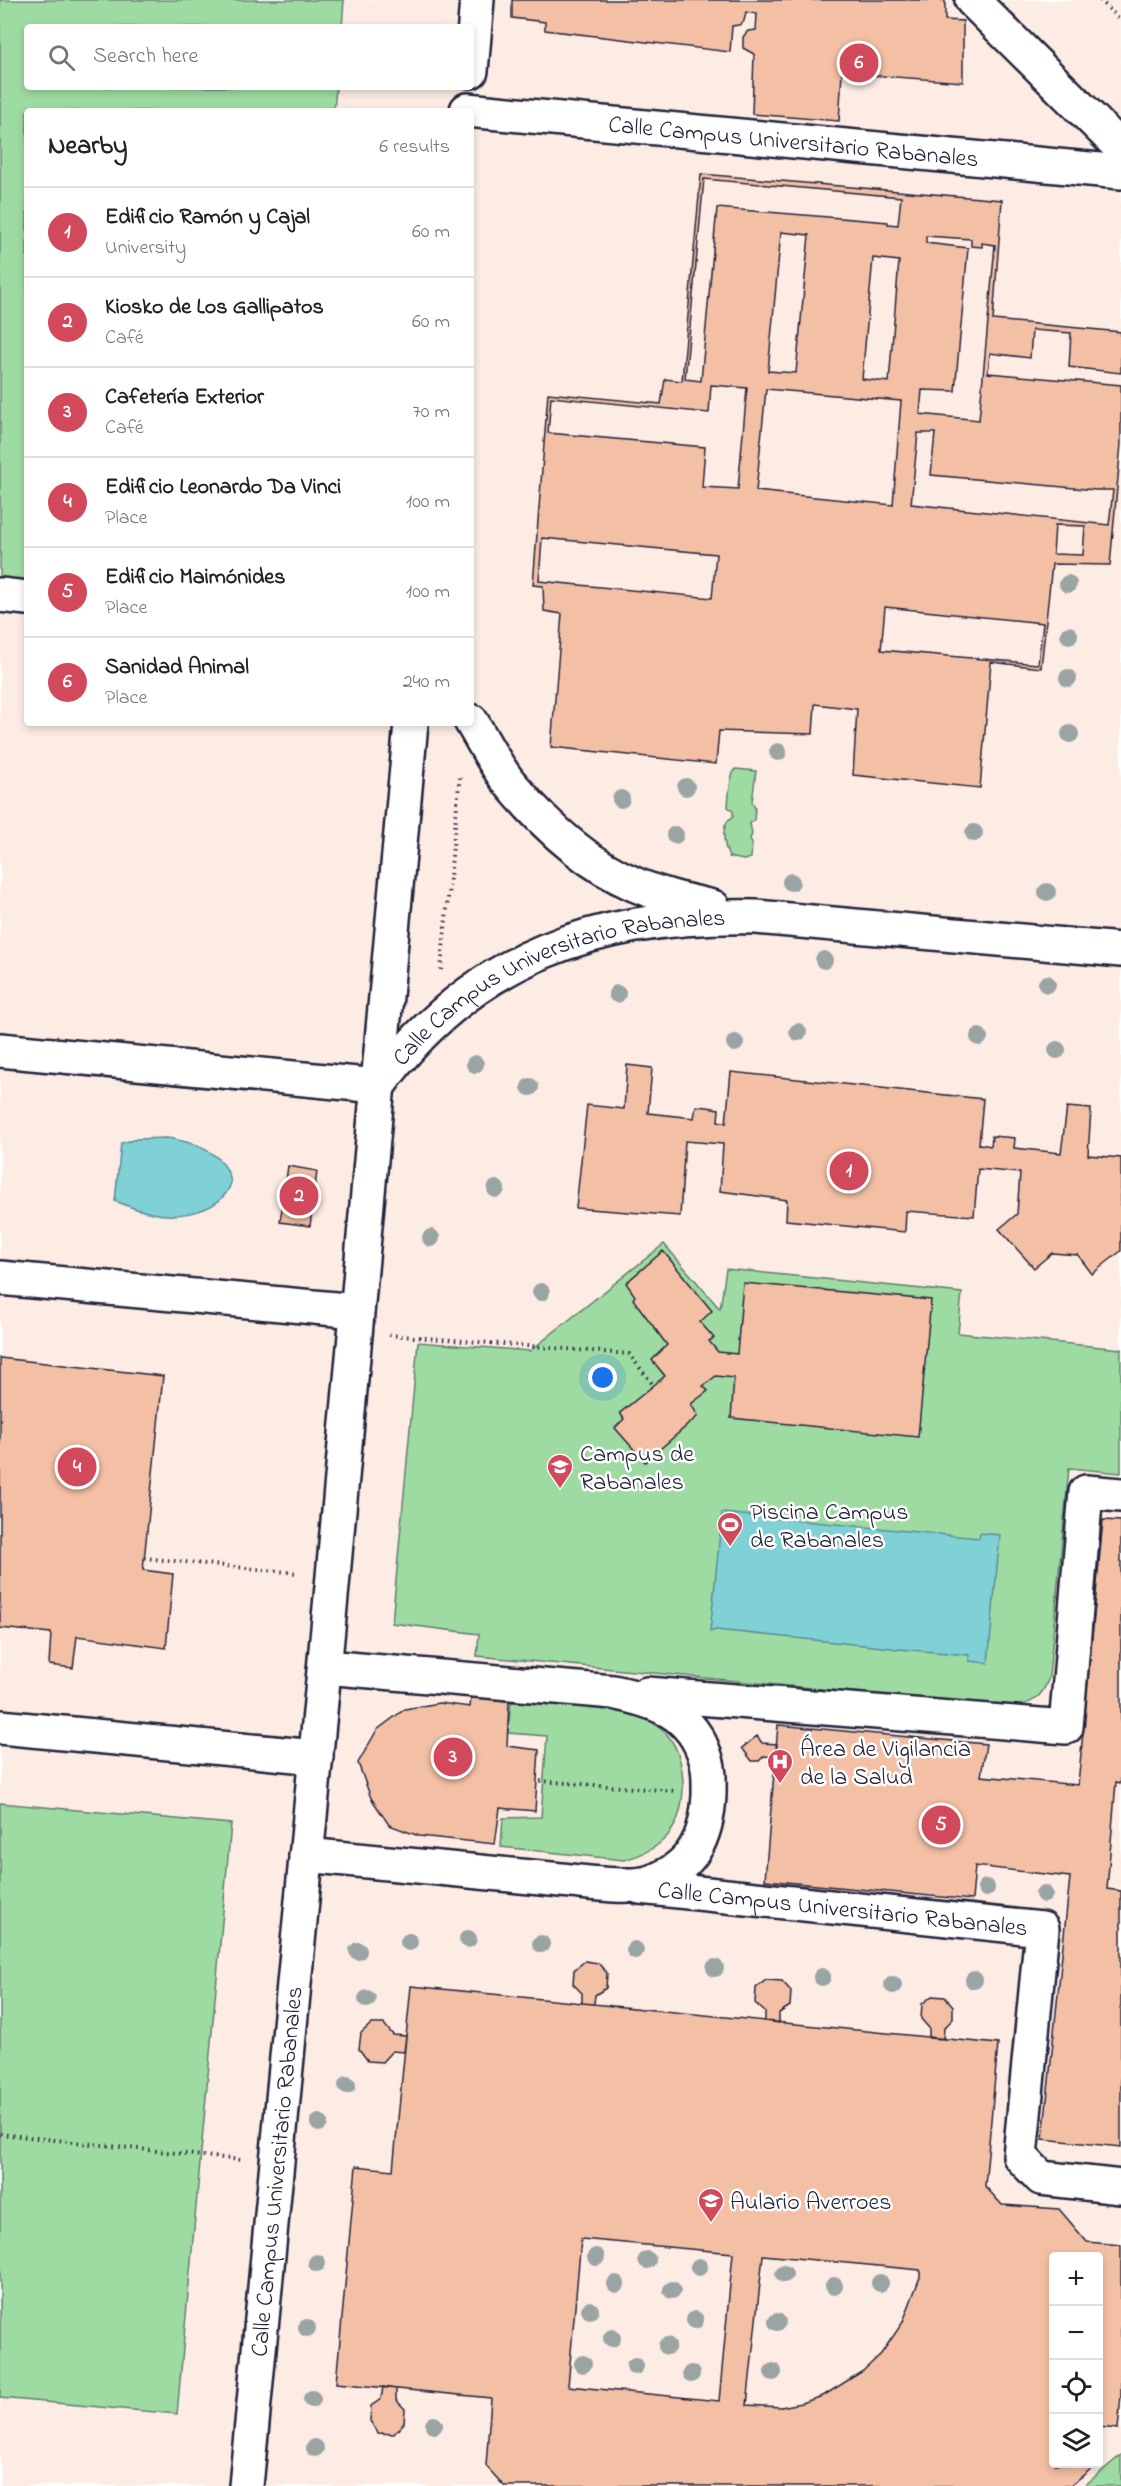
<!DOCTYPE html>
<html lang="en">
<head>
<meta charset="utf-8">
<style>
	:root { --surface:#fff; --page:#f6f6f6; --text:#222; --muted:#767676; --line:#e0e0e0; --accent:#d1495b }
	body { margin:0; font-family:"Indie Flower",sans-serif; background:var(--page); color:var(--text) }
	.controls { position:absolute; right:18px; bottom:18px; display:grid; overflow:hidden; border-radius:6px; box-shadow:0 3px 9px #0003 }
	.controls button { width:54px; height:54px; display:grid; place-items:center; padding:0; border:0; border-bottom:2px solid var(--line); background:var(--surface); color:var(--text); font:30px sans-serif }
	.you { position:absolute; left:603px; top:1378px; width:21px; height:21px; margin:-15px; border:4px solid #fff; border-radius:50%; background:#1a73e8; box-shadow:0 0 0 9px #1a73e833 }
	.badge { display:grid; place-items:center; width:39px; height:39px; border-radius:50%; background:var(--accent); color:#fff; font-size:20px; font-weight:700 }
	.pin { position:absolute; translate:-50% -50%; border:3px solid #fff; box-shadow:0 2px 6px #0006 }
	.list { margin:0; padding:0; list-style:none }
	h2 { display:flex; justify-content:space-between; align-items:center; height:78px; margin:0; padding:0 24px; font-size:26px }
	h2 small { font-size:20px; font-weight:400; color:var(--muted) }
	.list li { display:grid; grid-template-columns:39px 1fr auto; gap:18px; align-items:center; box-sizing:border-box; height:90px; padding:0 24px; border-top:2px solid var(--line) }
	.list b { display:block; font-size:22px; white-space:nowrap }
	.list p { margin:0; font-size:20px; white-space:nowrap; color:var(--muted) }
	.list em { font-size:20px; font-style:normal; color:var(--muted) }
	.icon { flex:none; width:33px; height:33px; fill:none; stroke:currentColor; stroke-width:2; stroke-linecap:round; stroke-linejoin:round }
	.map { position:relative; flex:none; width:1121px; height:2486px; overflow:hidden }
	.search { position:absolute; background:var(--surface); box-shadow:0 3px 9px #0003; left:24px; top:24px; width:450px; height:66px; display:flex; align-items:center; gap:15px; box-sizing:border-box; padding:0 21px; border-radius:6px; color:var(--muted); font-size:22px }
	.panel { position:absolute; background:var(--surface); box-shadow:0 3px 9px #0003; left:24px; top:108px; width:450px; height:618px; border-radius:6px }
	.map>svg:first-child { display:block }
</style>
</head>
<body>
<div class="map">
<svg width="1121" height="2486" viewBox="0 0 1121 2486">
	<rect width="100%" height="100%" fill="#fff"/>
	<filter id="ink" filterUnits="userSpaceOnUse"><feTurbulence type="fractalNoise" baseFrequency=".0167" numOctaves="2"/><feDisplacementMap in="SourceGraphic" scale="12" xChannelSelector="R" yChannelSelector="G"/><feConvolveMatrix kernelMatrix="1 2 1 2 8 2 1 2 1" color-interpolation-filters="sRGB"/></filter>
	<g filter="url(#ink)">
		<!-- built -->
		<path fill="#fcece4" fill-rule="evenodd" d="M0,0h1121v2486h-1121zM27,27h444v60h-444zM27,111h444v612h-444zM1054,2256h44v208h-44z"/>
		<!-- green -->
		<path fill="#9edba2" stroke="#607e6e" stroke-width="1.5" d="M0,0h344l-2,27h-315v60h309l-2,24h-307v484l-27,-2z
			M735,769l21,2 -4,31 3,6 -1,12 -4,3 2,11 -2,5 2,5 -1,14 -7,2 -15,-3c-5,-11 -10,-34 4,-40v-6l-5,-4c1,-11 1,-29 7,-38z
			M664,1244l56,65 6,-40 236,24 -4,40 163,16v124l-52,-5 -20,209c-7,22 -18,28 -40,30l-532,-51 2,-22 -87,-11 26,-281 112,9z
			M511,1702c29,2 59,4 88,6 10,0 23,-1 32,3 12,5 30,15 38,26 10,13 14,32 14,48 0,42 -18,64 -59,75l-123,-13 2,-29 38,-1 6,-81 -39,-3z
			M0,1803l231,21 -54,590 -177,-16z
			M1121,2455v31h-37z"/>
		<!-- water -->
		<path fill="#7fd1d6" stroke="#5a8b98" stroke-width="1.5" d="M167,1138c26,4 59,14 64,45 -9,29 -53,36 -79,30 -12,-2 -25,-7 -37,-12l6,-58 16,-4z
			M722,1513l257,25 1,-5 20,2 -12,128 -19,-2v-6l-70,-6 -2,1 -5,-2 -176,-18 -6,2z"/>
		<!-- building -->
		<path fill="#f4c0a5" stroke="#22223b" stroke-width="1.5" fill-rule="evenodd" d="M512,0h433v20l18,1v61l-121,-9 -3,48 -87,-7 2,-60 -11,-6v-11l5,-6 8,-1 1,-16 -11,-2 -2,9 -5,4 -7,1 -2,26 -185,-22v-8l-33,-4z
			M701,174l301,26 -9,120 128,12v41l-52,-6 2,-34 -39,-3 -2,28 -40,-5 -2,20 133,12v59l-11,121 -58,-1 -11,104 -50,-6 -11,126 -127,-13 4,-66 -42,-5 -2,30 -94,-3 -3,33 -165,-17 11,-133 -18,-3 -1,-25 -10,-1 15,-192 113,11 4,-25 17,2zM704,179l197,18 -3,28 -10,-1v-2l-171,-14 -16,173 -16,-2zM781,232l28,3 -13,138 -28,-2zM926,236l45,3v7l11,1v-4l13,2 -16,175 -59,-6 2,-24 33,1 13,-143 -42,-5zM873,258l26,3 -10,121 -27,-3zM711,385l36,3 -9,101 -36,-2 3,-40 -157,-14 3,-36 158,16zM766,389l135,12 -8,104 -137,-14zM918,433h17l-4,42 165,15h17l-4,35 -198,-21zM1055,525l30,1 -2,29 -30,-1zM542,538l174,16 -4,44 -173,-17zM885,607l158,16 -5,41 -157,-14z
			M627,1065l25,3 -4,45 46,5 2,-12 11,1 12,2 -1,12 8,2 5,-51 252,27 -4,45 12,2 1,-10 12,1 11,1 -1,10 47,5 6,-46 24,2 -3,46 33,3v93l-29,23 -14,-19 -26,-2 -18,15 -35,-39 18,-15 3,-41 -42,-4 -4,47 -68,-5 -1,21 -119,-12 1,-20 -67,-9 3,-47 -38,-3 -5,75 -104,-8 11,-103 37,4z
			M288,1166l29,5 -7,55 -30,-4z
			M663,1251l49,60 -12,11 14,16 -5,3 9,11 19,2 6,-71 188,17 -13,137 -187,-19 3,-40 -18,-2 -13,10 5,5 -17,13 7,12 -53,46 -30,-34 9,-9 -4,-6 45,-37 -13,-16 15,-15 -34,-46 2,-3 -9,-13z
			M0,1358l163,18 -20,194 30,4 -7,74 -89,-12 -4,32 -24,-3 2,-32 -51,-5z
			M1103,1520l18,1v262l-5,-1 -9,107 14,2v256l-78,-8 27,-262 -95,-11 -3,34 -207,-20 13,-155 208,19 -5,32 97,9z
			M471,1697l38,4 -2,45 32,4 -4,61 -35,-3 -5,36 -76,-8 -30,-11 -18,-27 -13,-35 19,-33 28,-21 34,-6 31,4z
			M757,1736l5,7 15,1 -1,13 -12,-1 -5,5h-7l-10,-13z
			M585,1961l13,2 9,10 -1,15 -11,7 -1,9 -12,-1v-10l-9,-9 1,-14z
			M766,1980l16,1 9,10 -1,15 -11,7v10l-14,-2v-9l-10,-9 1,-15z
			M411,1986l587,58 -13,142 17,19 57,4 28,33 34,3v150l-3,34 -20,-2v-171h-44v208h43l-27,22h-566l-18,-20 5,-68 -155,-15 20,-217 37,4zM581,2239l152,14 -14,148 -151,-15zM763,2255l157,15v7l-17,45 -22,32 -18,17 -40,25 -22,7 -20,4 -34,-2z
			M932,1996l13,1 8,9v13l-9,9 -1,11 -14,-1v-10l-8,-9 1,-15z
			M371,2024h13l9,11 13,1 -2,16 -12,-1 -10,11 -14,-1 -9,-12 2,-16z
			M383,2387l13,2v11l9,9 -1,14 -10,11 -16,-1 -8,-12 1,-15 10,-7z"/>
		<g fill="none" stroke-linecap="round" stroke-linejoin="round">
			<defs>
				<g id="street">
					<path d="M972,0l149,148"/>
					<path d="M471,71l6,-71"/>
					<path id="s1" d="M467,110l654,62"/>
					<path d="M0,595l27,3"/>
					<path d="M471,721c13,21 25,47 42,66 32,38 74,77 121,97 25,11 52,17 79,23"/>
					<path id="s2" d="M0,1050l378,36c95,-131 221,-172 378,-169l365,33"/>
					<path d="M0,1278l357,33"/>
					<path d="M647,1694l419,33 20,-235 35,3"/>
					<path d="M0,1727l316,30"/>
					<path d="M306,1855c82,8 163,16 245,24 24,2 78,11 100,3 42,-15 56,-45 58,-87 0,-13 1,-24 -3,-36 -14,-47 -50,-58 -93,-67l-288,-25"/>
					<path id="s3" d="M640,1887l402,42 -22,227 21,22 80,9"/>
					<path id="s4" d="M246,2486l87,-910 78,-853"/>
				</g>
			</defs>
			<!-- street casing -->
			<use href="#street" stroke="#22223b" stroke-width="38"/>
			<!-- path -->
			<path stroke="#22223b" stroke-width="4" stroke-dasharray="1.5 4.5" stroke-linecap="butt" d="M1100,0l21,21
				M441,970l19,-196
				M389,1335l240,19 25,32
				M144,1558l153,15
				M540,1781l135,10
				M0,2134l241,26"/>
			<!-- street -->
			<use href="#street" stroke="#fff" stroke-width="33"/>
		</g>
		<!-- trees -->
		<g fill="#9aa4a4">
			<circle cx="1068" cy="584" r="9"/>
			<circle cx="1069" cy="635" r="9"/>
			<circle cx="1068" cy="678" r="9"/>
			<circle cx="1070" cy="734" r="9"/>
			<circle cx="778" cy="752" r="9"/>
			<circle cx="686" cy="787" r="9"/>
			<circle cx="621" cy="799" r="9"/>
			<circle cx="974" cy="833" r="9"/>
			<circle cx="675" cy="835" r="9"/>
			<circle cx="791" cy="882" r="9"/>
			<circle cx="1047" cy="892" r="9"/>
			<circle cx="824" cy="960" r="9"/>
			<circle cx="1047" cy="984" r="9"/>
			<circle cx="617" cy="994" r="9"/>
			<circle cx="798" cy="1032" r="9"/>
			<circle cx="979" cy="1037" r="9"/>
			<circle cx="735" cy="1043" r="9"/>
			<circle cx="1057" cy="1050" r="9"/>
			<circle cx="475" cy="1064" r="9"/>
			<circle cx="530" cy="1087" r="9"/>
			<circle cx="496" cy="1189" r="9"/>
			<circle cx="431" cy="1238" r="9"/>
			<circle cx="541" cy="1292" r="9"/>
			<circle cx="986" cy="1888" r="9"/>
			<circle cx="1044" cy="1894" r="9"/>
			<circle cx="468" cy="1939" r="9"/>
			<circle cx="409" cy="1942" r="9"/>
			<circle cx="541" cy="1944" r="9"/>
			<circle cx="635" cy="1950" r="9"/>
			<circle cx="358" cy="1951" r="9"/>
			<circle cx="715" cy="1968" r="9"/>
			<circle cx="822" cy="1977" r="9"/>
			<circle cx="974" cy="1980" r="9"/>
			<circle cx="893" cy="1985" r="9"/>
			<circle cx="367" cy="1999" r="9"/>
			<circle cx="347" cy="2085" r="9"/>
			<circle cx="319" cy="2123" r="9"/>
			<circle cx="596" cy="2257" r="9"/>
			<circle cx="647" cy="2260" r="9"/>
			<circle cx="317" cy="2263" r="9"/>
			<circle cx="699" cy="2267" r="9"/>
			<circle cx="784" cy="2274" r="9"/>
			<circle cx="880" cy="2283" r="9"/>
			<circle cx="616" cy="2284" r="9"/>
			<circle cx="834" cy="2286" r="9"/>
			<circle cx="672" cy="2290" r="9"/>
			<circle cx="590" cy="2310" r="9"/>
			<circle cx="695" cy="2320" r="9"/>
			<circle cx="777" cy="2322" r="9"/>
			<circle cx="307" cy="2328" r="9"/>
			<circle cx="612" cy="2338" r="9"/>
			<circle cx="667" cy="2346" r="9"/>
			<circle cx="583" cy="2364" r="9"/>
			<circle cx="635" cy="2366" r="9"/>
			<circle cx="773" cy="2372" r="9"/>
			<circle cx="691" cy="2374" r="9"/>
			<circle cx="312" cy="2399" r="9"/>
			<circle cx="434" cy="2425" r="9"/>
			<circle cx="315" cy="2448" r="9"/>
		</g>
	</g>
	<!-- icons -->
	<defs>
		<symbol id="university-pin" viewBox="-11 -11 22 30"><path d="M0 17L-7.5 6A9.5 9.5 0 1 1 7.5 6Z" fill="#d1495b" stroke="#fff"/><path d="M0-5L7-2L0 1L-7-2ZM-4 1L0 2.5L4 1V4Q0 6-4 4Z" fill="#fff"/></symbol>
		<symbol id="stadium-pin" viewBox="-11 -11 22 30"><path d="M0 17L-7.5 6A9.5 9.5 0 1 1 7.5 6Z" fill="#d1495b" stroke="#fff"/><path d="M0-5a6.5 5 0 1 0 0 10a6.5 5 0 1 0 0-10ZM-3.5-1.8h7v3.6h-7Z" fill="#fff"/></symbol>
		<symbol id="hospital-pin" viewBox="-11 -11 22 30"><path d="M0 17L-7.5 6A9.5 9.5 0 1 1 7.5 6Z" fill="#d1495b" stroke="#fff"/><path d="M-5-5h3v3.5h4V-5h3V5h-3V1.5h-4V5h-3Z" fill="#fff"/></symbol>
	</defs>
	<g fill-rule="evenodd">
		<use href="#university-pin" x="545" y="1452" width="30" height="40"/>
		<use href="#stadium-pin" x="715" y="1510" width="30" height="40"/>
		<use href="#hospital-pin" x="765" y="1747" width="30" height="40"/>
		<use href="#university-pin" x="696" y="2186" width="30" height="40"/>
	</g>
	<g text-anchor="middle" stroke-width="5" stroke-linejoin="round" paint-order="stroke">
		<!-- street labels -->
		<g font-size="24" fill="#22223b" stroke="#fff">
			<text dy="8" stroke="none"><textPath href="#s1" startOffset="328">Calle Campus Universitario Rabanales</textPath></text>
			<text dy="8" stroke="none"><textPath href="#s2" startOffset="596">Calle Campus Universitario Rabanales</textPath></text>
			<text dy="8" stroke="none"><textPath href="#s3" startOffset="204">Calle Campus Universitario Rabanales</textPath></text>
			<text dy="8" stroke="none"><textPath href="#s4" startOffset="316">Calle Campus Universitario Rabanales</textPath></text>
		</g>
		<!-- poi labels -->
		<g font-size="24" fill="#22223b" stroke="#fff" text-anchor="start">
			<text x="580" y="1461">Campus de<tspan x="580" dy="28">Rabanales</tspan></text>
			<text x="750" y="1519">Piscina Campus<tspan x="750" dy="28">de Rabanales</tspan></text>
			<text x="800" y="1756">Área de Vigilancia<tspan x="800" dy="28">de la Salud</tspan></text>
			<text x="730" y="2209">Aulario Averroes</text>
		</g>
	</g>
</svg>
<div class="controls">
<button>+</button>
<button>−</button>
<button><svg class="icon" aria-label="locate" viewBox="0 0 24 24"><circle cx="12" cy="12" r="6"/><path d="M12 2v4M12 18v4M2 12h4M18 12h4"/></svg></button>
<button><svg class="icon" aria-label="layers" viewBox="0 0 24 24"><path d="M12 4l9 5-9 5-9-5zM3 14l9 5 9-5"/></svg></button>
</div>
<div class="you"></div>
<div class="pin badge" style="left:849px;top:1171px">1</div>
<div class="pin badge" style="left:299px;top:1196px">2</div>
<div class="pin badge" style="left:453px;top:1757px">3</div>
<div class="pin badge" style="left:77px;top:1467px">4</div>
<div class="pin badge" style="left:941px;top:1825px">5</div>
<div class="pin badge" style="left:859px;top:63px">6</div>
<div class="search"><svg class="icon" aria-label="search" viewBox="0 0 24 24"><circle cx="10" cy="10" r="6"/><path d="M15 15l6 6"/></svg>Search here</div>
<section class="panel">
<h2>Nearby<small>6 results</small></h2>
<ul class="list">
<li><span class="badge">1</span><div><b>Edificio Ramón y Cajal</b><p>University</p></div><em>60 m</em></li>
<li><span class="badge">2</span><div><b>Kiosko de Los Gallipatos</b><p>Café</p></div><em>60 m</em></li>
<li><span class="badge">3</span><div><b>Cafetería Exterior</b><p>Café</p></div><em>70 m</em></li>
<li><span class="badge">4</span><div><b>Edificio Leonardo Da Vinci</b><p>Place</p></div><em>100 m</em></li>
<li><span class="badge">5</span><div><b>Edificio Maimónides</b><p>Place</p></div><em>100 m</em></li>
<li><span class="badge">6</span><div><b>Sanidad Animal</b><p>Place</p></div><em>240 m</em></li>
</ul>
</section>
</div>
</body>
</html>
